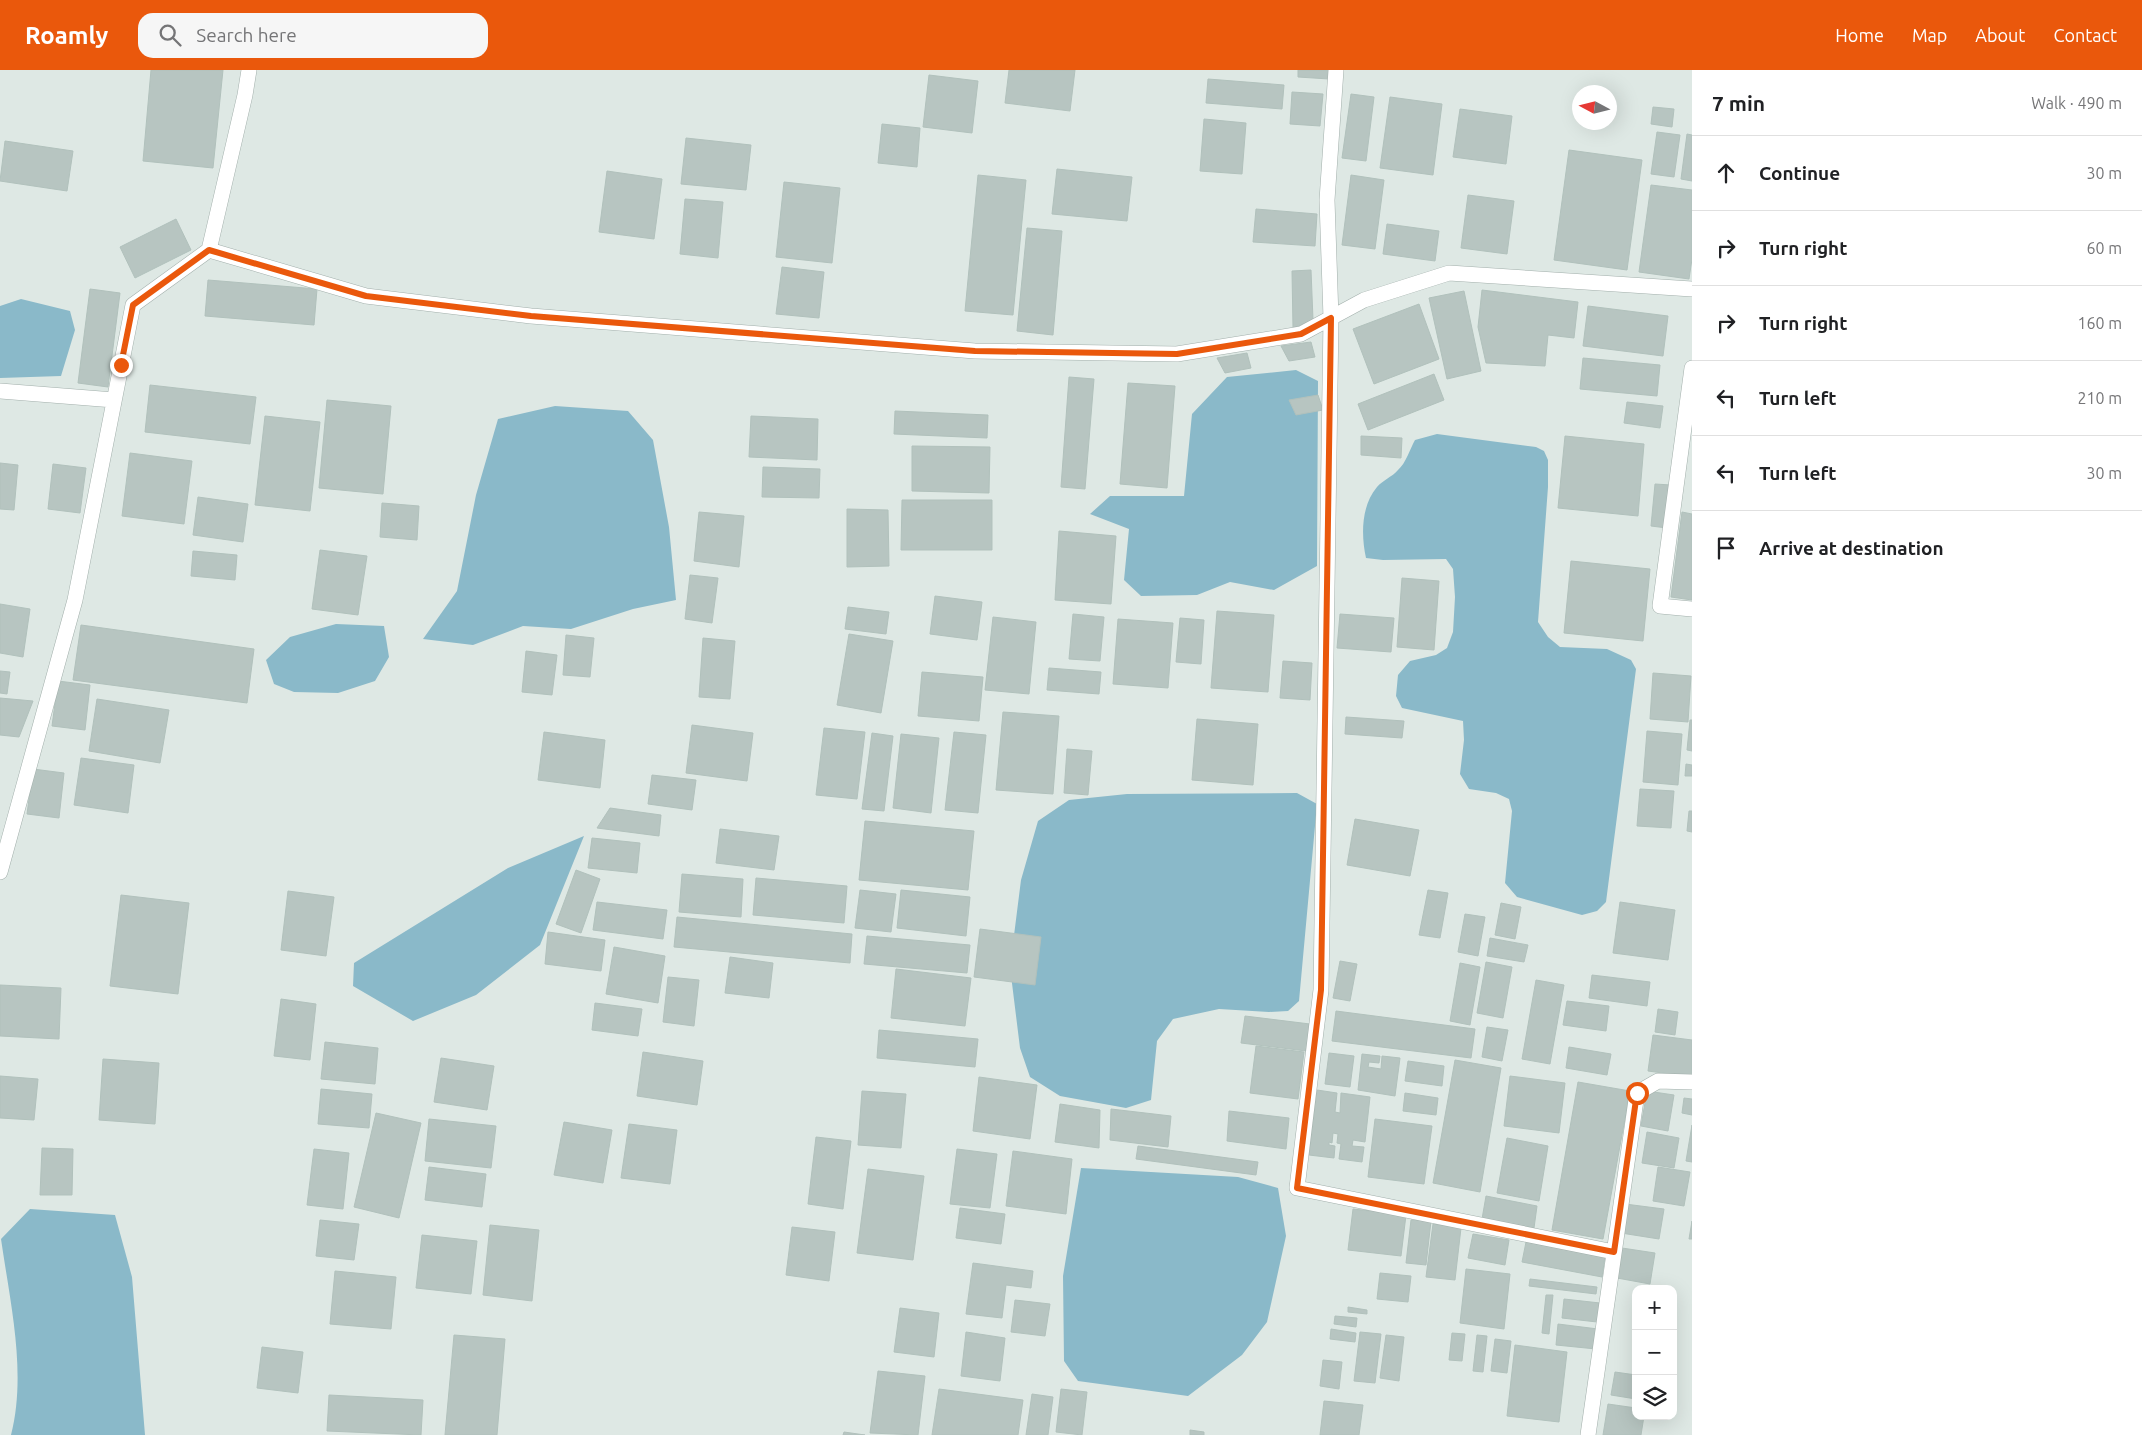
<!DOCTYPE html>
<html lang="en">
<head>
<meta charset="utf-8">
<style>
	:root { --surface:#fff; --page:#f6f6f6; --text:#202124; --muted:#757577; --line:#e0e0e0; --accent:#ea580c }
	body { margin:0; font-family:Ubuntu,sans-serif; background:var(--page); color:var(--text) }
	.controls { position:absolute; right:15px; bottom:15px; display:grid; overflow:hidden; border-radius:10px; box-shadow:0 5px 20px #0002 }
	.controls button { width:45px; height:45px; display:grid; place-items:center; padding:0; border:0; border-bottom:1px solid var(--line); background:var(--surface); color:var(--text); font:25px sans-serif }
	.compass { position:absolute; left:1572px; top:15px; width:45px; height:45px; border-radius:50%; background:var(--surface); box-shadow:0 5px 20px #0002; rotate:277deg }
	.stop { position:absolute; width:15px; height:15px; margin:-11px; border:4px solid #ea580c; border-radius:50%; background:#fff }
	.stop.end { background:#ea580c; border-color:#fff; box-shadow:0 1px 5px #0008 }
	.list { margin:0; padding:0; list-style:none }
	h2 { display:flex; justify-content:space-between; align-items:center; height:65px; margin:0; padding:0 20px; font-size:21px }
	h2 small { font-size:16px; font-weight:400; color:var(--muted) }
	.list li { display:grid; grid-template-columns:32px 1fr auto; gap:15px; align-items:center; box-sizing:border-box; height:75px; padding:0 20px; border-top:1px solid var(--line) }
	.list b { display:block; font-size:19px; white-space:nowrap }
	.list em { font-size:16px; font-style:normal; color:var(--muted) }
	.icon { flex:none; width:28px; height:28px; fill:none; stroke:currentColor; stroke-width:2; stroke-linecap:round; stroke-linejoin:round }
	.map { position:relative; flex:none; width:1692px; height:1365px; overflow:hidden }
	header { display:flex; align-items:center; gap:30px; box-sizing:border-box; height:70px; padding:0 25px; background:var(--accent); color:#fff }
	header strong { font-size:24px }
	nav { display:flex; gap:28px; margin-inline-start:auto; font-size:18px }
	.search { width:350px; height:45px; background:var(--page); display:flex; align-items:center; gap:12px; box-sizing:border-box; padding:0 18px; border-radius:15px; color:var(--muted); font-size:19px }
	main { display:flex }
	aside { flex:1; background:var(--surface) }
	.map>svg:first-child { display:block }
</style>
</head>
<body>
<header>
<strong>Roamly</strong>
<div class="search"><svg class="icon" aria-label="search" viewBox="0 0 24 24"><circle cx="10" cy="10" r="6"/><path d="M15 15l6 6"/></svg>Search here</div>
<nav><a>Home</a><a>Map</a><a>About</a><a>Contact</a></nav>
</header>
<main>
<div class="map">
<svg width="1692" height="1365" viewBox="0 0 1692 1365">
	<rect width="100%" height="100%" fill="#dee8e4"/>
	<!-- water -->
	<path fill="#8ab9c9" d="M21,229l49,12 5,19 -14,46 -61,2v-72z
		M1296,300l22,11 -1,185 -43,24 -44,-8 -33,13 -56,1 -17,-16 5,-51 -39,-15 20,-18h74l8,-82 35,-37z
		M555,336l73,5 25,29 16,87 7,73 -43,9 -62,20 -48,-3 -50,19 -50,-6 34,-48 19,-96 22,-76z
		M1437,364l99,13 8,4 4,9v27l-10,135 10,15 12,10 47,2 24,11 5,9 -30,233 -9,9 -15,4 -65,-18 -12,-14 7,-72 -3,-12 -13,-6 -27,-4 -9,-15 4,-34 -1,-19 -61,-13 -6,-12 2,-21 12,-14 26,-6 11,-7 6,-16 2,-35 -2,-28 -7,-10 -63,1 -17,-2c-5,-23 -5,-52 11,-71 6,-7 15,-10 21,-17 8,-7 12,-21 17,-30z
		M336,554l48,2 5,31 -14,24 -37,12 -44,-1 -20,-8 -8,-24 24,-23z
		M1297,723l20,11 -18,197 -11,10 -19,1 -50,-3 -46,10 -16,22 -6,59 -25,8 -66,-12 -30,-19 -10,-29 -10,-81 11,-87 17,-59 31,-21 58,-6z
		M584,766l-44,109 -64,50 -63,26 -60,-35 1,-23 154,-95z
		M1081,1098l157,9 40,11 8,48 -19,86 -25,33 -54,41 -110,-15 -14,-20 -1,-85z
		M30,1139l85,6 17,62 13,158h-134c16,-62 -1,-133 -10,-196z"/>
	<!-- building -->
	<path fill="#b7c5c1" stroke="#b1c1bc" d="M151,0h72l-10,98 -70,-7z
		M1009,0h66l-5,41 -65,-8z
		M1298,0h31v9l-31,-2z
		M929,5l49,6 -6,52 -49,-6z
		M1208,9l76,6 -2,24 -76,-6z
		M1292,22l31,2 -3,32 -30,-2z
		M1351,24l23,3 -8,64 -24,-3z
		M1390,27l52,7 -9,71 -53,-7z
		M1653,37l21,2 -2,18 -21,-3z
		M1460,39l52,7 -6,48 -53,-7z
		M1204,49l42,4 -4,51 -42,-3z
		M882,54l38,4 -3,39 -39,-4z
		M1657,62l23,3 -6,42 -23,-3z
		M1687,64l5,1v46l-11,-2z
		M686,68l65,7 -5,45 -65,-6z
		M5,71l68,10 -6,40 -67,-10z
		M1569,80l73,10 -15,110 -73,-10z
		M1057,99l75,8 -5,44 -75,-7z
		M607,101l55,8 -8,60 -55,-7z
		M978,105l48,5 -13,135 -48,-4z
		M1351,105l33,5 -9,69 -33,-4z
		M784,112l56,6 -8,75 -56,-6z
		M1651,115l41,5v69l-3,20 -50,-7z
		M1468,125l46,6 -7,53 -46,-6z
		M685,129l38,3 -5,56 -38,-4z
		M1256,139l61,5 -2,32 -62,-4z
		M176,149l15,31 -56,28 -15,-31z
		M1387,154l52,7 -4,30 -52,-7z
		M1027,158l35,3 -9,104 -36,-4z
		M782,197l42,5 -5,46 -43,-4z
		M1311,200l2,50 -20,8 -1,-57z
		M208,210l109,9 -3,36 -109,-9z
		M90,219l30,4 -12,94 -30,-4z
		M1482,220l96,12 -4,36 -26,-3 -3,31 -59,-3 -8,-36z
		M1464,221l17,80 -34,8 -18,-81z
		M1419,234l20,55 -65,25 -21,-55z
		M1588,236l80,10 -5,40 -80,-10z
		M1311,272l4,15 -26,4 -8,-15z
		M1247,283l4,15 -26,5 -8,-15z
		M1583,288l77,7 -3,31 -77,-7z
		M1434,304l10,26 -76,30 -10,-26z
		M1069,307l25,2 -9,110 -24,-2z
		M1128,313l47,3 -8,102 -47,-4z
		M150,315l106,12 -6,47 -105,-12z
		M1318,325l5,15 -27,5 -7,-15z
		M327,330l64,6 -8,88 -64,-6z
		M1627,332l36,4 -3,22 -36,-5z
		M895,341l93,4 -1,23 -93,-4z
		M265,346l55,6 -10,89 -55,-6z
		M751,346l67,3 -1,41 -68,-3z
		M1361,366l41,2 -1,20 -40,-3z
		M1565,366l79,8 -6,72 -80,-8z
		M912,376l78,1 -1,46 -77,-2z
		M130,383l62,8 -8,63 -62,-8z
		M0,393l18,2 -4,45 -14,-1z
		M53,394l33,4 -6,45 -32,-4z
		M763,397l57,2 -1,29 -57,-1z
		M1655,414l16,1 -4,43 -16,-2z
		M198,427l50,7 -5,38 -50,-7z
		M902,430h90v50h-91z
		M382,433l37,3 -2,34 -37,-3z
		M847,439l41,1 1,56 -42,1z
		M699,442l45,4 -5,51 -45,-6z
		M1682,442l10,2v86l-21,-3z
		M1059,461l57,5 -5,68 -56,-4z
		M320,480l47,6 -9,59 -46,-6z
		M193,481l44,4 -2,25 -44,-4z
		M1571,491l79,8 -7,72 -79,-8z
		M690,505l28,3 -6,45 -27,-4z
		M1402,508l37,3 -5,69 -37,-3z
		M935,526l47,6 -5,38 -47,-6z
		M0,534l30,5 -7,48 -23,-4z
		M848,537l41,5 -3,22 -41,-5z
		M1217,541l57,4 -6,77 -57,-4z
		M1073,544l31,3 -4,44 -31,-2z
		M1340,544l54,4 -3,34 -54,-4z
		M993,547l43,5 -7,72 -44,-4z
		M1180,548l24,2 -3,44 -25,-2z
		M1118,549l55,4 -5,65 -55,-4z
		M81,555l173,24 -7,54 -174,-23z
		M849,564l44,7 -12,72 -44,-8z
		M566,565l28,3 -4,39 -27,-2z
		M703,568l32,3 -5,58 -31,-2z
		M526,581l31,4 -5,40 -30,-3z
		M1283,591l29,2 -2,37 -30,-2z
		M1049,598l52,4 -2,22 -52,-4z
		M0,601l10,1 -3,22 -7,-1z
		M922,602l61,5 -4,44 -61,-5z
		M1653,603l38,3 -3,46 -38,-3z
		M58,611l32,4 -5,45 -33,-4z
		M0,628l33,3 -14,36 -19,-2z
		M97,629l72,11 -9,53 -71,-12z
		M1003,642l56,4 -6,78 -57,-4z
		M1346,647l58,4 -2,17 -57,-4z
		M1197,649l61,5 -5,61 -61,-5z
		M1690,650h2v31l-5,-1z
		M692,655l61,8 -6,48 -61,-8z
		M824,658l41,4 -8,67 -41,-4z
		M1647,661l35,3 -4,51 -35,-3z
		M544,662l61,8 -5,48 -62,-8z
		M954,662l32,3 -8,78 -33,-3z
		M872,663l21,3 -9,75 -22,-2z
		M901,664l38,4 -8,75 -38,-5z
		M1067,679l25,2 -4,44 -24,-2z
		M81,688l53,7 -6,48 -54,-8z
		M1686,694l6,1v11h-7z
		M33,699l31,4 -5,45 -32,-4z
		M652,705l44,5 -4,30 -44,-6z
		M1640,719l34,2 -3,37 -34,-2z
		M610,738l51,7 -2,21 -62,-8z
		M1689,741h3v21l-5,-1z
		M1355,749l64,11 -9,46 -63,-11z
		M865,751l109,10 -6,59 -109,-10z
		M720,759l59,7 -5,34 -58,-7z
		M592,768l48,5 -3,30 -49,-5z
		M576,800l24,9 -19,54 -25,-9z
		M682,804l61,5 -2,38 -62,-5z
		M756,808l91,8 -3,37 -91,-8z
		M860,820l36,4 -5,38 -36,-4z
		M901,820l69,7 -4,39 -69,-8z
		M1428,820l20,3 -8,45 -21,-3z
		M288,821l46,6 -8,59 -45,-6z
		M121,825l68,8 -11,91 -68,-8z
		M597,832l70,8 -4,29 -70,-9z
		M1620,832l55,8 -7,50 -55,-7z
		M1501,833l20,4 -6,32 -20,-4z
		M1465,844l20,3 -7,39 -20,-4z
		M677,847l175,17 -2,29 -176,-16z
		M980,859l61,8 -6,48 -61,-8z
		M548,862l57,8 -4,31 -56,-7z
		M867,866l103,9 -3,28 -103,-9z
		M1490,868l38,7 -4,17 -37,-6z
		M614,877l51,9 -7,47 -52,-9z
		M730,887l43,6 -4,35 -44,-5z
		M1340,891l17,3 -7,37 -17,-3z
		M1486,892l26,5 -9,51 -26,-5z
		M1460,893l20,4 -10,58 -20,-4z
		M896,899l75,9 -6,48 -74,-8z
		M1592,905l58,7 -3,24 -58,-8z
		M668,907l31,3 -5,46 -31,-4z
		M1536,910l28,5 -14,79 -28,-5z
		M0,915l61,3 -2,51 -59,-3z
		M281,929l35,5 -6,56 -36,-4z
		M1567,931l42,5 -3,25 -43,-6z
		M595,933l47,6 -4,27 -46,-6z
		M1658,939l20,3 -3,23 -20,-3z
		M1336,941l139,18 -4,29 -139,-17z
		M1245,946l65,8 -4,27 -65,-8z
		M1487,957l21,3 -6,31 -20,-4z
		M879,960l99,9 -3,28 -98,-9z
		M1653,965l39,5v37l-44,-6z
		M325,972l53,6 -3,36 -54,-5z
		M1256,976l48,6 -6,47 -48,-6z
		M1569,977l42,7 -4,21 -41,-7z
		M643,982l60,9 -6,44 -60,-9z
		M1329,983l25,3 -4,31 -25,-3z
		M1362,984l18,2 -1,7 -10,-1 -1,5 13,2 1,-13 18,2 -5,38 -37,-6z
		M441,988l53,8 -7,44 -53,-8z
		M103,989l56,4 -4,61 -56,-4z
		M1455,990l46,8 -21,124 -47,-9z
		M1408,991l36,5 -2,20 -37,-5z
		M0,1006l38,3 -4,41 -34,-2z
		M1510,1006l55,7 -6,50 -55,-7z
		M979,1007l58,8 -7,54 -57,-8z
		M1578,1012l52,9 -27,148 -51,-9z
		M321,1019l51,5 -3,34 -51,-4z
		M1317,1020l20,3 -2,19 5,1 1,-20 29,4 -5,45 -12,-2 -1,6 12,1 -2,15 -23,-3 2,-15 -4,-1 1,-9 -5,-1 -1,10 -3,-1v3l6,1 -1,12 -25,-3z
		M862,1021l44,3 -5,54 -43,-3z
		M1647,1021l27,4 -6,36 -27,-5z
		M1405,1023l33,5 -2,17 -33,-4z
		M1684,1028l8,1v16l-10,-2z
		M1060,1034l40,6 -1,38 -44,-6z
		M1111,1039l60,7 -3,31 -58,-7z
		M1229,1041l60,7 -3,31 -59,-8z
		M376,1043l45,10 -22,95 -45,-11z
		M429,1049l67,7 -5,42 -66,-7z
		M1375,1049l57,7 -8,58 -56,-7z
		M564,1052l48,8 -9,53 -49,-8z
		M629,1054l48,6 -7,54 -49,-6z
		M1692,1055v37l-6,-1z
		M1647,1062l32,6 -5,30 -32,-5z
		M816,1067l35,4 -8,68 -35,-5z
		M1507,1068l41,8 -9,55 -42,-8z
		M1138,1076l120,16 -2,13 -120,-16z
		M42,1078l31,1 -1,46h-32z
		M314,1079l35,4 -6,56 -36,-4z
		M957,1079l40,5 -7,54 -40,-4z
		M1013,1081l59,8 -6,55 -60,-8z
		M429,1097l57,7 -4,33 -57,-7z
		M1658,1097l32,5 -6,34 -31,-5z
		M868,1099l56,7 -11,84 -56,-7z
		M1486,1126l51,10 -3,22 -52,-9z
		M1625,1134l39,5 -5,30 -38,-6z
		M960,1138l45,6 -4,30 -45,-6z
		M1353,1139l53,6 -5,41 -53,-6z
		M320,1150l39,4 -5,36 -38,-4z
		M1411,1150l20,1 -5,44 -20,-2z
		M1692,1151v18h-3z
		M1433,1154l28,4 -6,52 -29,-3z
		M490,1155l49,5 -7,71 -49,-6z
		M792,1157l43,5 -6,49 -43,-6z
		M1473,1164l36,6 -4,25 -37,-7z
		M422,1165l55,6 -6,53 -55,-6z
		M1526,1172l79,14 -3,21 -80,-15z
		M1622,1178l33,5 -5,31 -33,-6z
		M973,1193l60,8 -2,17 -25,-3 -4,33 -36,-4z
		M1466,1199l44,5 -6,55 -44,-6z
		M335,1201l61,6 -5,52 -61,-5z
		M1380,1203l31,3 -3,26 -31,-3z
		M1530,1209l67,8 -1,7 -67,-8z
		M1546,1225h7l-4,39 -7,-1z
		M1564,1229l36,4 -3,19 -35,-4z
		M1015,1230l35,4 -5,32 -34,-4z
		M1348,1237l19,3v4l-19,-2z
		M900,1238l39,5 -5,44 -40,-5z
		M1335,1246l22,2 -1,9 -22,-3z
		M1558,1254l40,5 -2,20 -40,-4z
		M1331,1259l25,4 -1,9 -25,-3z
		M966,1262l39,6 -5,43 -39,-5z
		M1360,1262l21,2 -6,49 -21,-2z
		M1452,1263l13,1 -3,27 -13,-1z
		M454,1265l51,4 -8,96h-52z
		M1386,1265l18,2 -5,44 -19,-3z
		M1477,1265l10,1 -4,36 -10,-1z
		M1495,1269l16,2 -4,32 -16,-2z
		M1515,1275l52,7 -8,70 -52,-6z
		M262,1277l41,5 -5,41 -41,-5z
		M1323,1290l19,2 -3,27 -19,-3z
		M878,1301l47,5 -7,59 -48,-2z
		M1615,1302l21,3v24l-25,-4z
		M939,1319l84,11 -5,35h-86z
		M1061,1319l26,3 -5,43 -26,-3z
		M1032,1324l21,3 -5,38h-22z
		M329,1325l94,5 -2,35 -94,-4z
		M1324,1331l39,4 -4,30h-39z
		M1608,1334l28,4v8h8l-3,19h-38z
		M1190,1360l14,2v3h-14z
		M844,1362l21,3h-22z"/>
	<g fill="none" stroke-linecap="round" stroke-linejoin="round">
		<defs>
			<path id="minor" d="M1336,0l-9,130 4,118 -10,672 -24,198 317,64
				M209,180l36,-155 4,-25
				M1692,298l-32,238 32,3
				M0,321l114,9
				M0,802l75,-272 58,-295 76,-55 157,46 165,20 444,35 202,3 124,-20 63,-34 85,-27 243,16
				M1588,1365l49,-342 21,-12 34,1"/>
		</defs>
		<!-- minor casing -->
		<use href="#minor" stroke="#a2afab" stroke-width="16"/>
		<!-- minor -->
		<use href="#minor" stroke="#fff" stroke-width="15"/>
	</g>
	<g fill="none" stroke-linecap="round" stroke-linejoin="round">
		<!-- route -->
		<path stroke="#ea580c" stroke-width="6" d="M121,295l12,-60 76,-55 157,46 165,20 444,35 202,3 124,-20 30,-16 -10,672 -24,198 317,64 23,-159"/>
	</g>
</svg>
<div class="controls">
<button>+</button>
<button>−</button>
<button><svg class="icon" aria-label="layers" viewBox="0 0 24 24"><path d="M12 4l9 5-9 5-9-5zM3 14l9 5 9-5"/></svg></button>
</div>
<svg class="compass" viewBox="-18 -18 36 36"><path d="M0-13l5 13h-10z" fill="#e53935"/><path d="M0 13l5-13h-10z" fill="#757577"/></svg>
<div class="stop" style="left:1637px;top:1023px"></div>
<div class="stop end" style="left:121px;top:295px"></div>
</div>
<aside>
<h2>7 min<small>Walk · 490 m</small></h2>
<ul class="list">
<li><svg class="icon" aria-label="ahead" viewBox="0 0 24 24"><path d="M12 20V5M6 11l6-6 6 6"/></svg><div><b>Continue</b></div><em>30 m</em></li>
<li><svg class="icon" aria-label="right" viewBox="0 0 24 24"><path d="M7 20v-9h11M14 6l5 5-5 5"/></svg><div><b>Turn right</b></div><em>60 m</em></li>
<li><svg class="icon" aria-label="right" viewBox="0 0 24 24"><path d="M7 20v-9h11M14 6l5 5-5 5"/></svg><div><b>Turn right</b></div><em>160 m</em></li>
<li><svg class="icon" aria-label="left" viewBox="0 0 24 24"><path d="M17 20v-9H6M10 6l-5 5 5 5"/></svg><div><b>Turn left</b></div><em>210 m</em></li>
<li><svg class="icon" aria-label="left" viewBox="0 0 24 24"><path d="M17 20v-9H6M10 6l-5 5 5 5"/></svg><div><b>Turn left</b></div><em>30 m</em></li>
<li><svg class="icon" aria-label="arrive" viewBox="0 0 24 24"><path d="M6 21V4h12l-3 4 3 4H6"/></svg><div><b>Arrive at destination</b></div></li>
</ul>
</aside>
</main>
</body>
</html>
